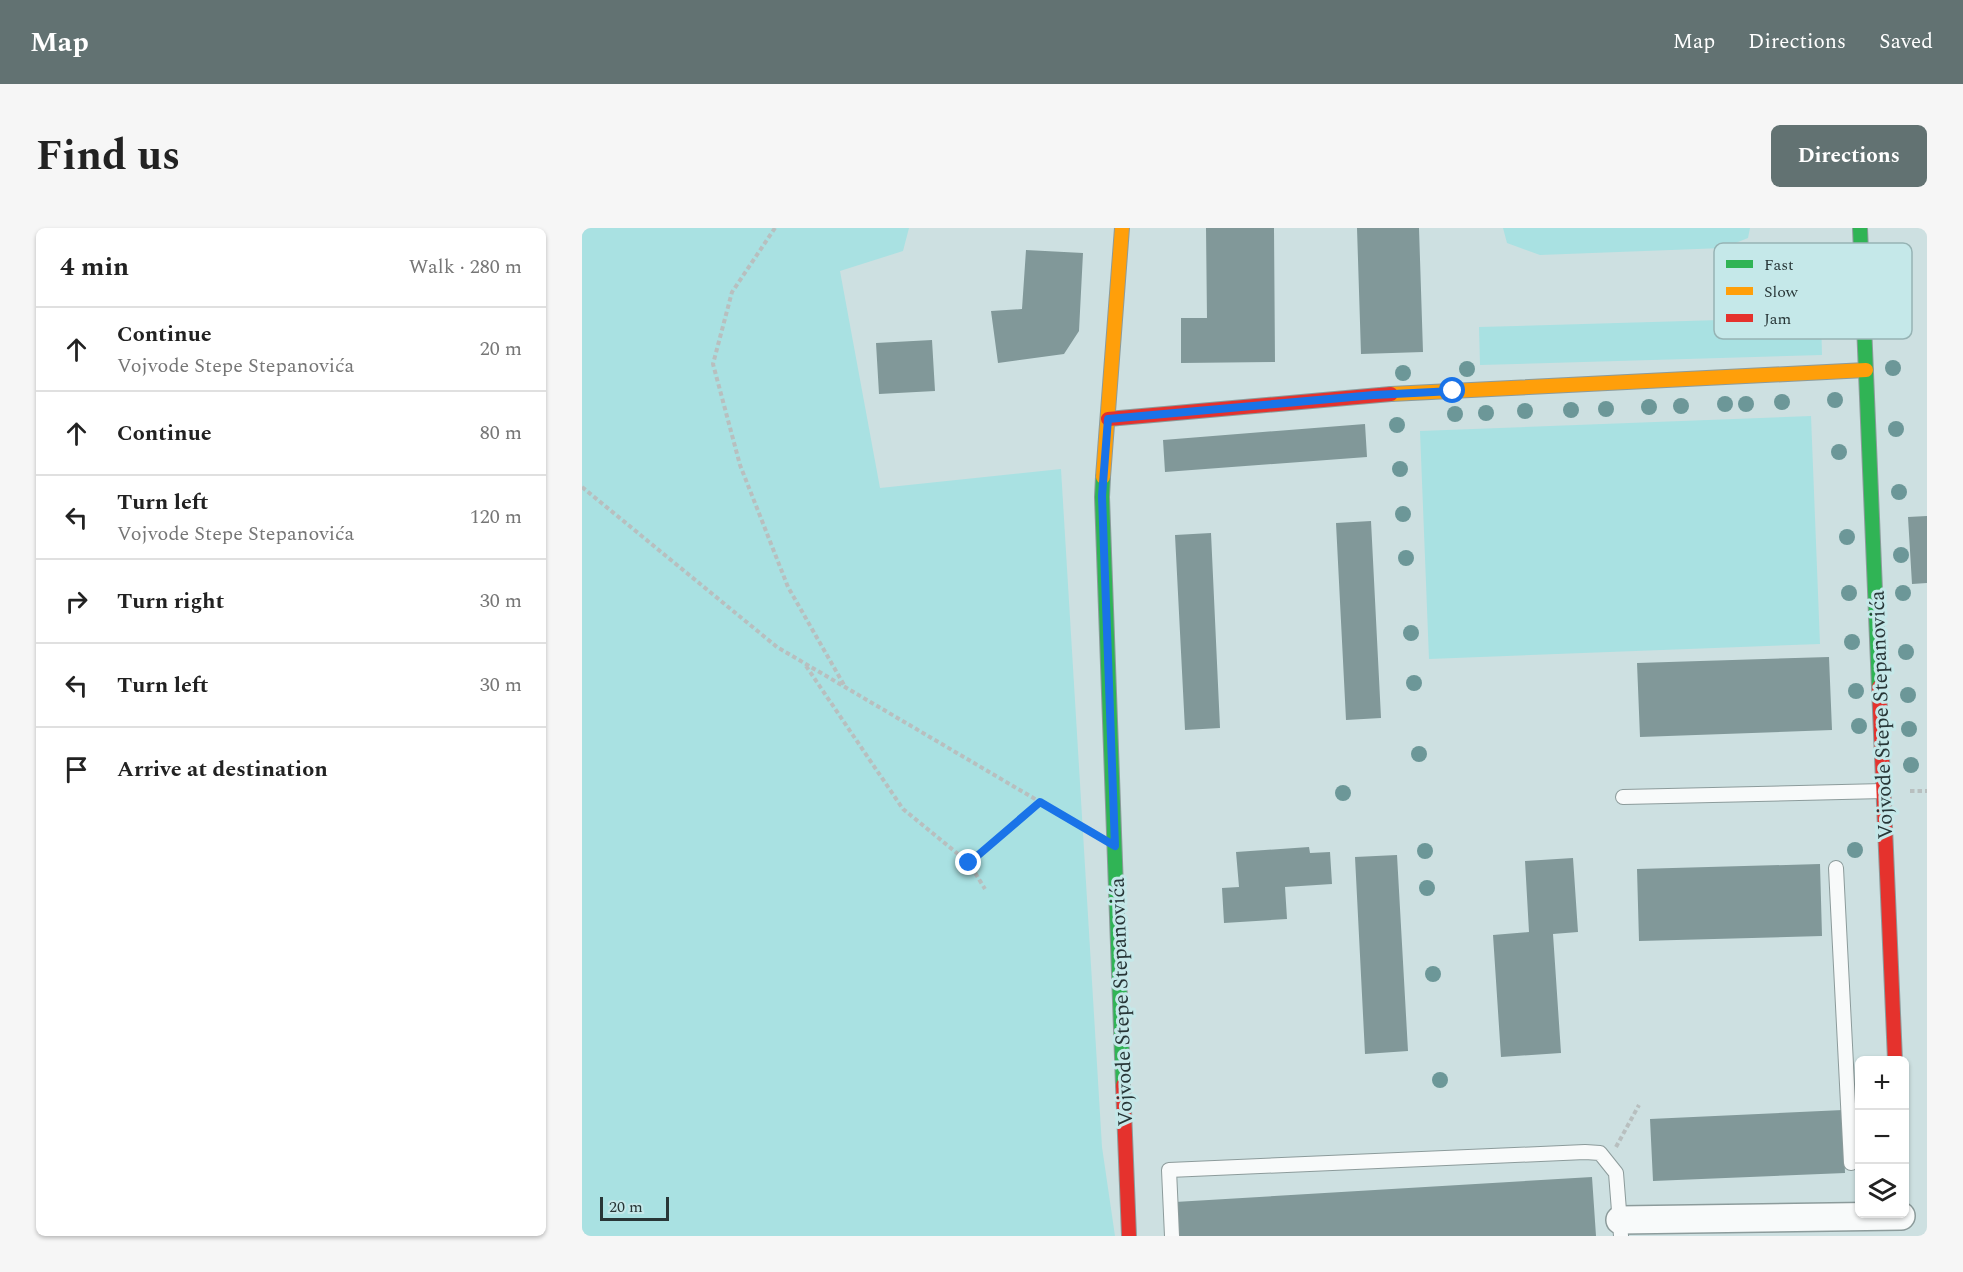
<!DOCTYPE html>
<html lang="en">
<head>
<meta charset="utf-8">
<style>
	:root { --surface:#fff; --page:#f6f6f6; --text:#222; --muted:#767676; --line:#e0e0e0; --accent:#627272 }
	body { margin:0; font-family:Spectral,serif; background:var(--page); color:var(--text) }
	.controls { position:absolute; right:18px; bottom:18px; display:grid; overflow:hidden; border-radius:9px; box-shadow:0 2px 4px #0004 }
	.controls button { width:54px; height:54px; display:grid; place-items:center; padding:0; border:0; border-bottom:2px solid var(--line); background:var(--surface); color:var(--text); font:30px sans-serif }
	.scale { position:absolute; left:18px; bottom:15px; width:69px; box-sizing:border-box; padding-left:6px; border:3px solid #283637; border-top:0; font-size:16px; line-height:21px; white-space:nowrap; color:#283637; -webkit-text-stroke:4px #c5e8e9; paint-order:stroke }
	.stop { position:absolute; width:18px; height:18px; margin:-14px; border:4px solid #1a73e8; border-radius:50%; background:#fff }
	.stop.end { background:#1a73e8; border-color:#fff; box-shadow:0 2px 6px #0008 }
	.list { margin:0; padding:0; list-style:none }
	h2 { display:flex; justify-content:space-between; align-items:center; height:78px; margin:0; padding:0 24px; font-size:26px }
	h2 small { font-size:20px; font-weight:400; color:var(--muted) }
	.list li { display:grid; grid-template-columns:39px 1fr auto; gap:18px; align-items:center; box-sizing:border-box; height:84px; padding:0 24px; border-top:2px solid var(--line) }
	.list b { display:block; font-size:22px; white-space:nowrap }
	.list p { margin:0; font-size:20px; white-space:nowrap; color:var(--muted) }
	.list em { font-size:20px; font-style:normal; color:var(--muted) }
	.icon { flex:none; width:33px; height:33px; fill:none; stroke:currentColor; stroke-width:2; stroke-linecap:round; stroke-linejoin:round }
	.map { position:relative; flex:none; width:1345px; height:1008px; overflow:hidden; border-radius:9px }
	header { display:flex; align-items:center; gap:36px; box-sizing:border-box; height:84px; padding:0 30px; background:var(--accent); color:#fff }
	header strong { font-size:28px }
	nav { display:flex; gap:33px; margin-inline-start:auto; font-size:21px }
	.intro { display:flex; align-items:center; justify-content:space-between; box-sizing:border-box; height:144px; padding:0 36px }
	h1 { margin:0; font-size:42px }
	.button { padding:15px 27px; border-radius:9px; background:var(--accent); color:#fff; font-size:21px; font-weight:700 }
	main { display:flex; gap:36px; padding:0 36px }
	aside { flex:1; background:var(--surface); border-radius:9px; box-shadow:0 2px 4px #0004 }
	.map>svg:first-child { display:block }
</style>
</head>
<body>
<header>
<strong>Map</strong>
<nav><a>Map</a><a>Directions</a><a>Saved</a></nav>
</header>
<div class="intro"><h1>Find us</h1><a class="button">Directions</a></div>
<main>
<aside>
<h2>4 min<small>Walk · 280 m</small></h2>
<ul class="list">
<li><svg class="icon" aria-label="ahead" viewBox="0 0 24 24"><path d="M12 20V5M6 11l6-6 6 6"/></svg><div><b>Continue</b><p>Vojvode Stepe Stepanovića</p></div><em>20 m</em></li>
<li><svg class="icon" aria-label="ahead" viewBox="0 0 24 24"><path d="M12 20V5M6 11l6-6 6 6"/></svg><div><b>Continue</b></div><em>80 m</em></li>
<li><svg class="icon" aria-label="left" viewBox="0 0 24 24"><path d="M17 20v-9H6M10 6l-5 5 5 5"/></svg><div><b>Turn left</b><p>Vojvode Stepe Stepanovića</p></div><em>120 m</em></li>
<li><svg class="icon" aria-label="right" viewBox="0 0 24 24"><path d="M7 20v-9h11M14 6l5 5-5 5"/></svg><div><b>Turn right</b></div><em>30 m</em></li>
<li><svg class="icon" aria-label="left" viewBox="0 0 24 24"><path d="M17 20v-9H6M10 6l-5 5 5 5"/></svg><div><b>Turn left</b></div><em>30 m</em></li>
<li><svg class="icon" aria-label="arrive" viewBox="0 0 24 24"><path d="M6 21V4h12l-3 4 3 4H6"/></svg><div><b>Arrive at destination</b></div></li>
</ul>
</aside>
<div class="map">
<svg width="1345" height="1008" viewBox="0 0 1345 1008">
	<rect width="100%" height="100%" fill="#cde0e1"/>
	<!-- green -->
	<path fill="#a9e1e2" d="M0,0h327l-6,23 -63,20 40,217 181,-19 41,678 13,89h-533z
		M921,0h247l-2,10 -25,10 -183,7 -33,-12z
		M1239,89l1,38 -342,10 -1,-38z
		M1229,188l9,228 -391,15 -9,-228z"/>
	<!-- building -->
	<path fill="#819899" d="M624,0h68l1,134 -94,1v-45h26z
		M775,0h62l4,124 -62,2z
		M444,22l57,3 -4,78 -15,23 -66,9 -7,-52 31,-2z
		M350,112l3,51 -56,3 -3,-51z
		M783,196l2,33 -202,15 -2,-32z
		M1345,288v67l-15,1 -4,-67z
		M789,293l10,197 -35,2 -10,-197z
		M629,305l9,195 -35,2 -10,-195z
		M1247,429l3,73 -192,7 -3,-74z
		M727,619l1,6 20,-1 2,32 -47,3 2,32 -63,4 -2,-35 17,-1 -3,-35z
		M815,627l11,196 -43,3 -10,-197z
		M991,630l5,74 -25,2 8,119 -60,4 -8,-122 36,-3 -4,-71z
		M1238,636l2,72 -183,5 -2,-72z
		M1261,882l2,63 -192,8 -3,-62z
		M1010,949l4,59h-419l-2,-34z"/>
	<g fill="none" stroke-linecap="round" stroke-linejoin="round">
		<defs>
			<path id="lane" d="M1041,569l261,-6
				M1254,640l15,295
				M590,1008l-3,-66 416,-18 15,1 16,20 5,63"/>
			<path id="street" d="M1038,992l281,-4"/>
			<path id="fast" d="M1278,0l19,459
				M521,249l-1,20 21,588"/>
			<path id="slow" d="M809,166l475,-24
				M521,249l19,-249"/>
			<path id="jam" d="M526,191l283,-25
				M1297,459l16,373
				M541,857l6,151"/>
		</defs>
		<!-- lane casing -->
		<use href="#lane" stroke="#8c9b9b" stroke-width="16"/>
		<!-- street casing -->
		<use href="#street" stroke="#8c9b9b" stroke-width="30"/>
		<!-- fast casing -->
		<use href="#fast" stroke="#8c9b9b" stroke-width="16"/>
		<!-- slow casing -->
		<use href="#slow" stroke="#8c9b9b" stroke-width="16"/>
		<!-- jam casing -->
		<use href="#jam" stroke="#8c9b9b" stroke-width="16"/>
		<!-- path -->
		<path stroke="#b8bfbf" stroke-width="4" stroke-dasharray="4.5 3" stroke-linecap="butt" d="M193,0l-43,64 -19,72 27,101 48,122 56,98
			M0,259l195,160 309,182
			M224,438l97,143 66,54 16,26
			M1328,563h17
			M387,635l71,-60
			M1034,919l23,-42"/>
		<!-- lane -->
		<use href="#lane" stroke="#f8fafa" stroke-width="14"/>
		<!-- street -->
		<use href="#street" stroke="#f8fafa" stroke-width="27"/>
		<!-- fast -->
		<use href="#fast" stroke="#30b455" stroke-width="14"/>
		<!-- slow -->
		<use href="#slow" stroke="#ff9f0a" stroke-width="14"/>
		<!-- jam -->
		<use href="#jam" stroke="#e5322d" stroke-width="14"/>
	</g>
	<!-- trees -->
	<g fill="#6c9798">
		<circle cx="1311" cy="140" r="8"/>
		<circle cx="885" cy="141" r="8"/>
		<circle cx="821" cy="145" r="8"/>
		<circle cx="1253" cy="172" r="8"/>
		<circle cx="1200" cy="174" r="8"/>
		<circle cx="1143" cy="176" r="8"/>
		<circle cx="1164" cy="176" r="8"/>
		<circle cx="1099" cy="178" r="8"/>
		<circle cx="1067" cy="179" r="8"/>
		<circle cx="1024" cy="181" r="8"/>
		<circle cx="989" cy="182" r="8"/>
		<circle cx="943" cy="183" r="8"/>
		<circle cx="904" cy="185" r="8"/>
		<circle cx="873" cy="186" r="8"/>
		<circle cx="815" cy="197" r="8"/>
		<circle cx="1314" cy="201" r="8"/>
		<circle cx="1257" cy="224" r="8"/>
		<circle cx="818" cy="241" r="8"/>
		<circle cx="1317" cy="264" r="8"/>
		<circle cx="821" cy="286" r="8"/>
		<circle cx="1265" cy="309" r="8"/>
		<circle cx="1319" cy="327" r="8"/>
		<circle cx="824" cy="330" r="8"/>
		<circle cx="1267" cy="365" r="8"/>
		<circle cx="1321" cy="365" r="8"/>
		<circle cx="829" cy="405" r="8"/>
		<circle cx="1270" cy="414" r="8"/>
		<circle cx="1324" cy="424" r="8"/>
		<circle cx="832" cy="455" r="8"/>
		<circle cx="1274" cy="463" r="8"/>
		<circle cx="1326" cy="467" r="8"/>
		<circle cx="1277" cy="498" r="8"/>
		<circle cx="1327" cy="501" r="8"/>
		<circle cx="837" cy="526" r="8"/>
		<circle cx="1329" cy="537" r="8"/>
		<circle cx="761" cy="565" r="8"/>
		<circle cx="1273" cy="622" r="8"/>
		<circle cx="843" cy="623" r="8"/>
		<circle cx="845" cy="660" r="8"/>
		<circle cx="851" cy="746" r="8"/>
		<circle cx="858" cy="852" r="8"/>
	</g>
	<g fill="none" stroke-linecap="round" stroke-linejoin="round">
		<!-- route -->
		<path stroke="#1a73e8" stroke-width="8" d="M387,635l71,-61 75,44 -13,-350 6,-77 266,-24 79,-4"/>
	</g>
	<g text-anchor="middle" stroke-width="6" stroke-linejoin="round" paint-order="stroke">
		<!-- street labels -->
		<g font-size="21" fill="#283637" stroke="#c5e8e9">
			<text transform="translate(1299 487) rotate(-92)" y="7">Vojvode Stepe Stepanovića</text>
			<text transform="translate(539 774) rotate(-92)" y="7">Vojvode Stepe Stepanovića</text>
		</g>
	</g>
	<!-- legend -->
	<rect x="1132" y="15" width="198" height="96" rx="9" fill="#c5e8e9" stroke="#96b3b4" stroke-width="1.5"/>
	<rect x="1144" y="32" width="27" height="8" fill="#30b455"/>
	<rect x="1144" y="59" width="27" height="8" fill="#ff9f0a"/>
	<rect x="1144" y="86" width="27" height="8" fill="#e5322d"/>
	<g font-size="16" fill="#283637">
		<text x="1182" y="42">Fast</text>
		<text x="1182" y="69">Slow</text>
		<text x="1182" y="96">Jam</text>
	</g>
</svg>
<div class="controls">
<button>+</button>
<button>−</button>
<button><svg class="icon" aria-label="layers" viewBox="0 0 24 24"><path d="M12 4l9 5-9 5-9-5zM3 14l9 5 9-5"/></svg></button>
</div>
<div class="scale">20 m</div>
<div class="stop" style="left:871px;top:163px"></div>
<div class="stop end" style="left:387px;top:635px"></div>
</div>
</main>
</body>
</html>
